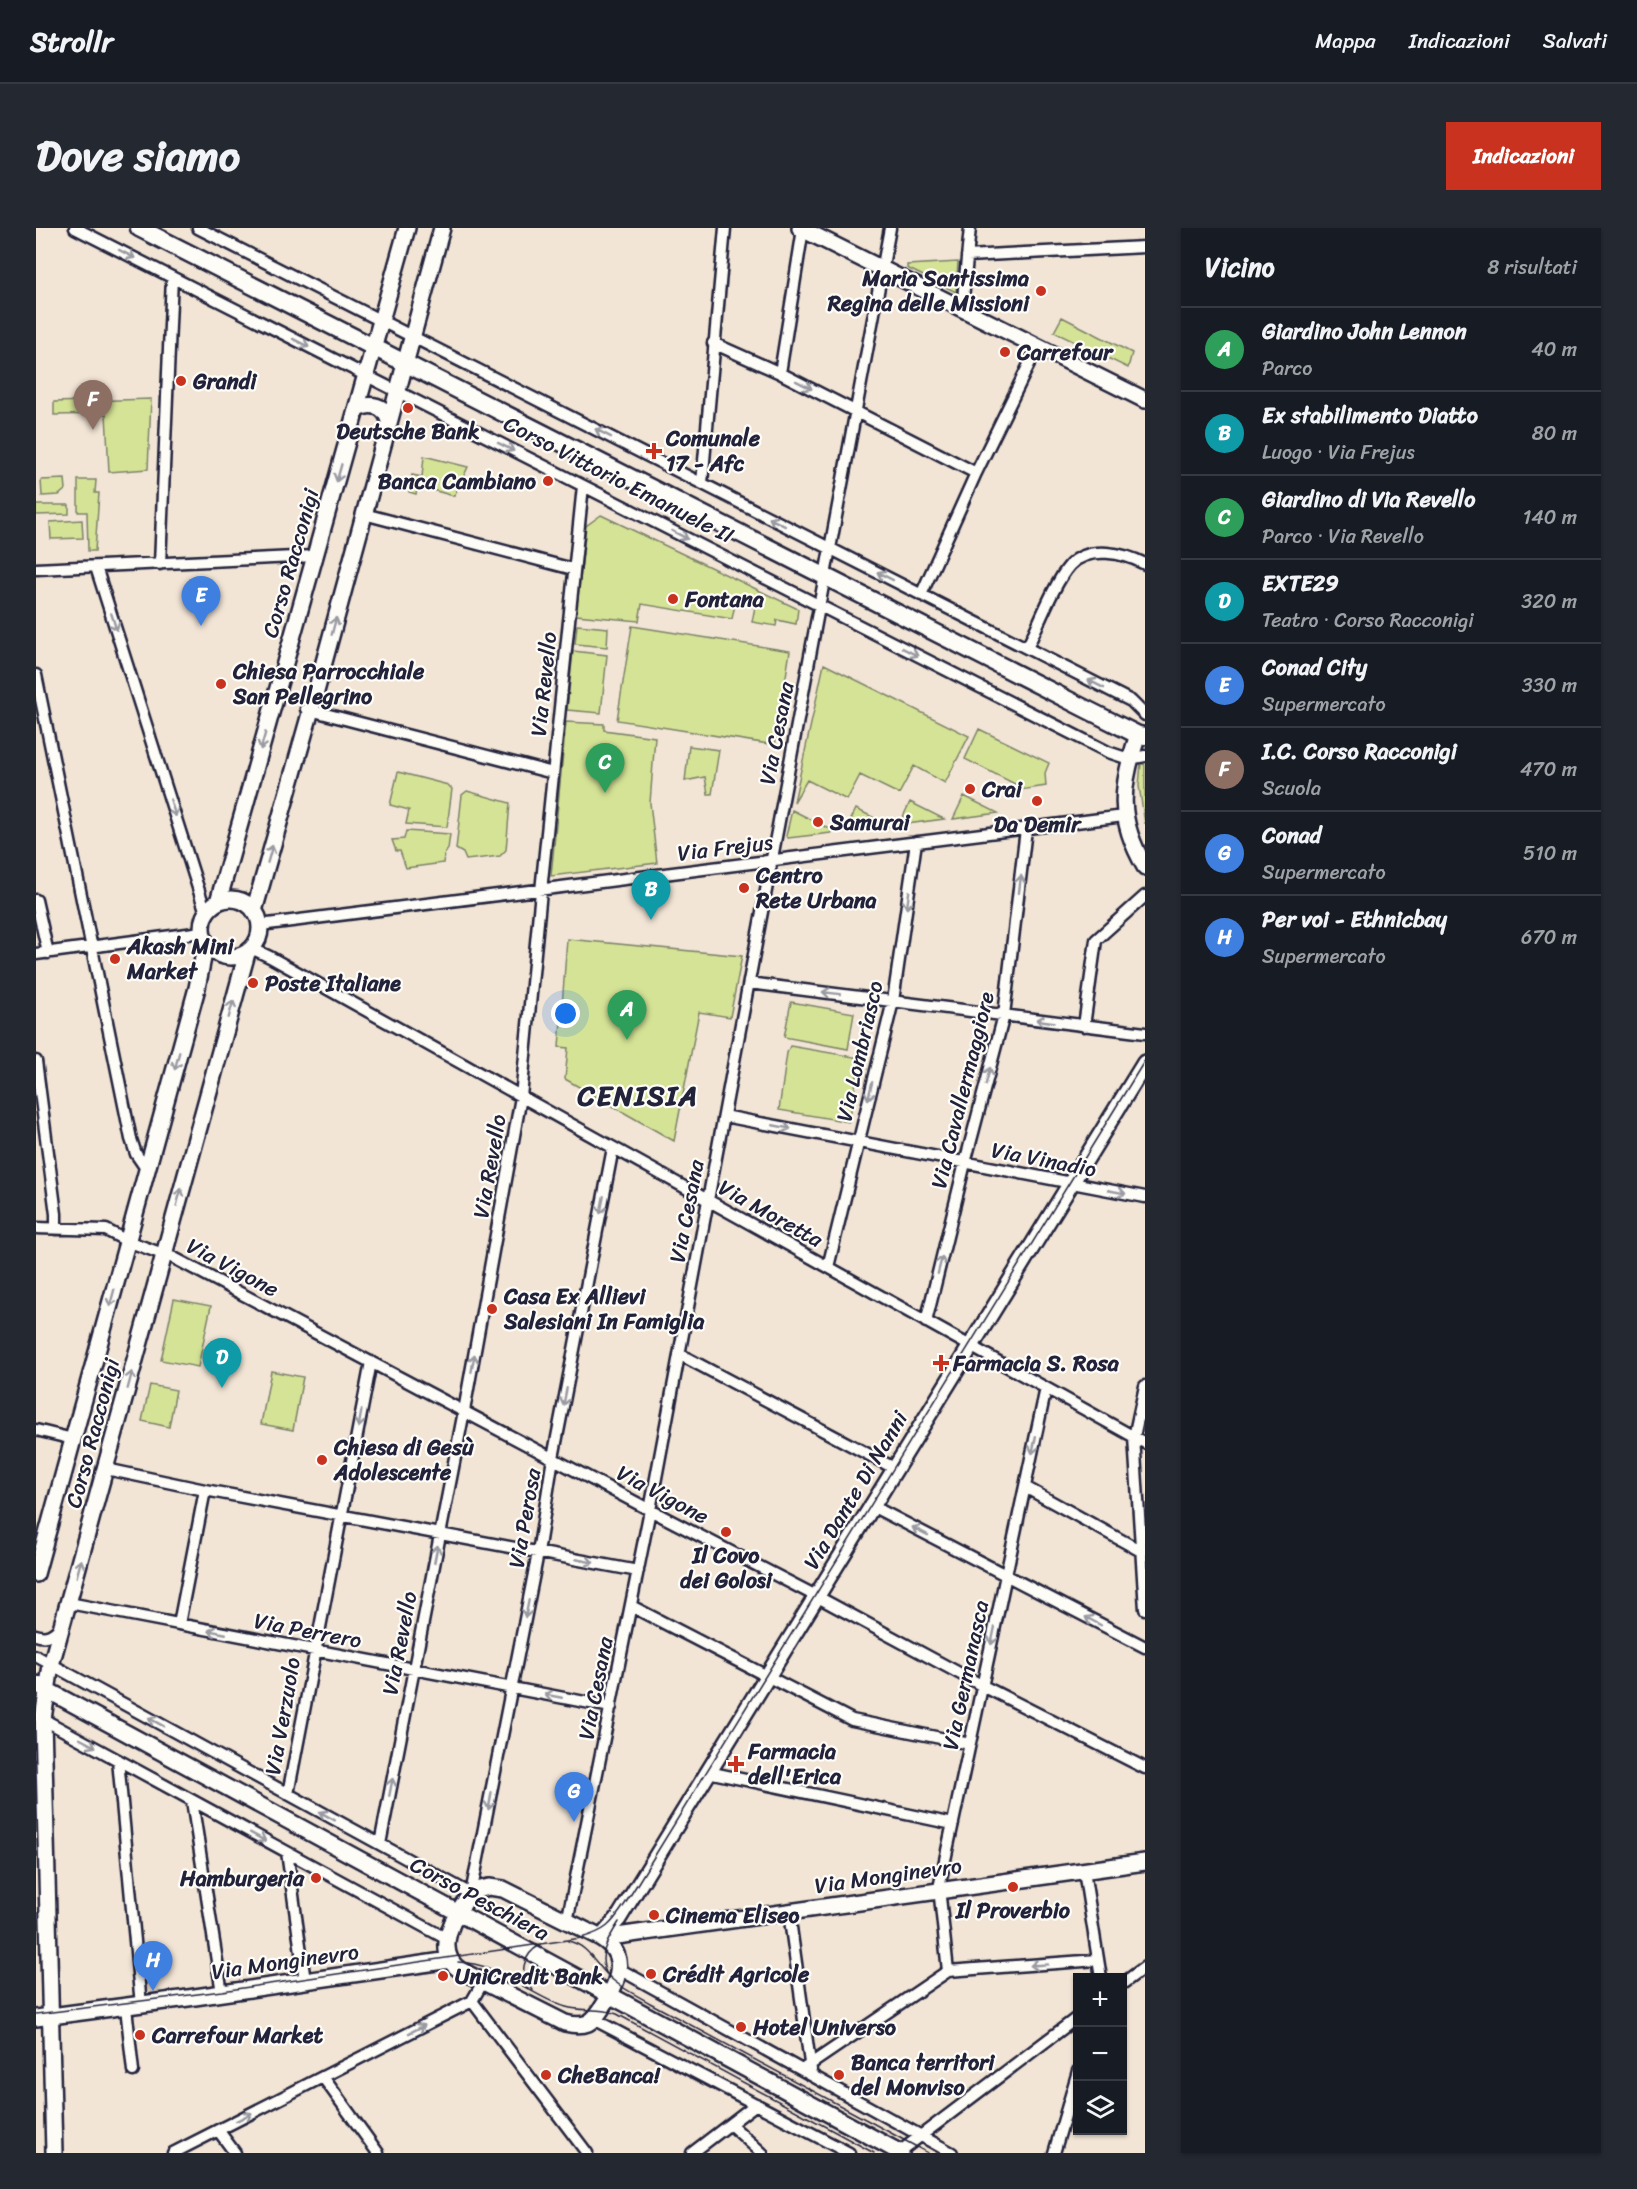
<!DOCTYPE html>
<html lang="it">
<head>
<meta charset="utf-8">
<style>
	:root { --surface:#171b24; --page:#242831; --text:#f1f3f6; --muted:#9ea1a6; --line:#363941; --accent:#c8321e }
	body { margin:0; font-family:Sriracha,sans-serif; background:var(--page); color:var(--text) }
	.controls { position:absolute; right:18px; bottom:18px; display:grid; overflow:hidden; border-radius:0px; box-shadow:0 2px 4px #0004 }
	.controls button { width:54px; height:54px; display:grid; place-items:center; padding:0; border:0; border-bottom:2px solid var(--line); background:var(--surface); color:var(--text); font:30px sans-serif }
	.you { position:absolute; left:530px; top:786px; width:21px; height:21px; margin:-15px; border:4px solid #fff; border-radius:50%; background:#1a73e8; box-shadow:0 0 0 9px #1a73e833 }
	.badge { display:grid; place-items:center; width:39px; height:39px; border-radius:50%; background:var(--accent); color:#fff; font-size:20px; font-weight:700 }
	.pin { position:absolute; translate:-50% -50px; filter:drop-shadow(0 2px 3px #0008) }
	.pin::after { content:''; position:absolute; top:32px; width:21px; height:18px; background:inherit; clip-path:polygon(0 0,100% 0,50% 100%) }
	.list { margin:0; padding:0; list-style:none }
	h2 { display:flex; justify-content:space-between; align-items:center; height:78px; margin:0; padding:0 24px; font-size:26px }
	h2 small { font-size:20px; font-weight:400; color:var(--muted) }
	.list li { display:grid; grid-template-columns:39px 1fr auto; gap:18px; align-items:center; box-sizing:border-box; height:84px; padding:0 24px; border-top:2px solid var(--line) }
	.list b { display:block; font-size:22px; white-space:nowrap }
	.list p { margin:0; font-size:20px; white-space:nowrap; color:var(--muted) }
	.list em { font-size:20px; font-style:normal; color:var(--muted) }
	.icon { flex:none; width:33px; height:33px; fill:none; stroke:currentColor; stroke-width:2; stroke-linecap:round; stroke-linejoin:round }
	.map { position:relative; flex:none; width:1109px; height:1925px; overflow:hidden; border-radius:0px }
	header { display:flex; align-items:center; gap:36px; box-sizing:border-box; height:84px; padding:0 30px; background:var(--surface); border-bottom:2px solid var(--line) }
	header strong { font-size:28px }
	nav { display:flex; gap:33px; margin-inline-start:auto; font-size:21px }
	.intro { display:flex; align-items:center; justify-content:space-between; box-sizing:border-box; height:144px; padding:0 36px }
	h1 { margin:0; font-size:42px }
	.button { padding:15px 27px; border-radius:0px; background:var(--accent); color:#fff; font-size:21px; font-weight:700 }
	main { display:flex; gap:36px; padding:0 36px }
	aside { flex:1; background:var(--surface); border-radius:0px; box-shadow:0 2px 4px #0004 }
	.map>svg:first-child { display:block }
</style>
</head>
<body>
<header>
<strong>Strollr</strong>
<nav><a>Mappa</a><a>Indicazioni</a><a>Salvati</a></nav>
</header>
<div class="intro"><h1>Dove siamo</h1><a class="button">Indicazioni</a></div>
<main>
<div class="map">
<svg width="1109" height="1925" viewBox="0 0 1109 1925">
	<rect width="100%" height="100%" fill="#f2e5d6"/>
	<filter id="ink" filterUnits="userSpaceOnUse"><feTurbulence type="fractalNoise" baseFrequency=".0167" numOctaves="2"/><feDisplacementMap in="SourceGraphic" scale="12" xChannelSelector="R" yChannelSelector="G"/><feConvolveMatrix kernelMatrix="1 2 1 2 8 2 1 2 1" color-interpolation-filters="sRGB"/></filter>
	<g filter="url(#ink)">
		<!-- green -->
		<path fill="#d5e396" stroke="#7c8268" stroke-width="1.5" d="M922,34l-2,30 -49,-24v-3z
			M1026,89l70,36 -4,15 -74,-36z
			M115,171l-3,70 -39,3 -3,-58 -52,1v-13z
			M388,228l44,11 -14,29 -36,-10 -2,8 -7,-2 3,-17 10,2z
			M29,251l1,10 -7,6 -17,1 -1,-16z
			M42,252h18l-1,13h4l-4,58h-7l-1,-39h-9z
			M0,277h33v9l-33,1z
			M565,287l197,94 -2,15 -19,-4 -1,6 -24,-4 3,-15 -20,-3 -3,15 -90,-15 -3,17 -63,-6 10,-89z
			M46,292l1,18 -32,1 -1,-17z
			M541,397l31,3 -1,19 -32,-3z
			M596,398l158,25 -15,94 -158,-25z
			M537,423l34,4 -6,58 -34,-3z
			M788,436l145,72 -24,47 -31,-17 -15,28 -39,-19 -13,25 -40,-20 -13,22z
			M530,494l38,2v6l51,7 -5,66 7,60 -106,13z
			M943,501l70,34 -4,10 1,13 -26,4 -1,-4 -54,-27z
			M653,518l30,4 -7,44h-4l-3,-17 -20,4z
			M1105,535l4,2v59l-6,-38z
			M362,544l50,13 4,4 -5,38 -41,-3 3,-14 -19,-5z
			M431,563l43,12 -4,47 -6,6 -34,4 -3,-7 -7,-4 6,-54z
			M928,568l34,17 -45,6z
			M874,574l34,17 -45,6z
			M820,581l35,17 -46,6z
			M756,582l40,20 -1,3 -43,5 -2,-2z
			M370,603l44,3 -2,15 -4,6 -1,8 -37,5 -6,-17h-4l-4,-11 12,-1z
			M531,711l175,17 -12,61 -31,-5 -25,129 -109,-62 3,-31 -9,-1z
			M755,774l63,11 -6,36 -64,-12z
			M754,818l70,12 -11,64 -70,-12 8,-57z
			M138,1071l37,7 -13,61 -37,-7z
			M235,1143l32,6 -10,53 -32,-6z
			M114,1157l26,5 -7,37 -27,-6z"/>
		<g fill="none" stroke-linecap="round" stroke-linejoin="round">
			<defs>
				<path id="street" d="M39,0l1033,524 21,7 16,-3
					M162,0l933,473 14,14
					M931,28l178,-9
					M926,81l8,-81
					M677,115l67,30 196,100
					M744,145l23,-144
					M666,255l23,-255
					M328,286l209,55
					M124,336l12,-287
					M60,339l110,346
					M0,341l279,-13
					M885,367l55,-122 62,-127
					M991,420c11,-22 27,-65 43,-83 19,-20 54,-12 75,-1
					M0,447l95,464 5,15 11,16
					M270,481l247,64
					M0,672l12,53
					M224,697l864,-109
					M215,720l19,9 875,486
					M0,726l166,-22
					M713,755l396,50
					M1048,798l12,-86 49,-44
					M0,833l20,153v15
					M688,888l421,81
					M0,1000l70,2 21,11 47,17 476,252 166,86 167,90 162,82
					M792,1039l65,-266 23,-159
					M890,1094l39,-159 39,-148 22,-186
					M643,1126l215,114
					M1109,1158l-11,51 11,172
					M0,1202l37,9
					M70,1241l99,21 433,81
					M989,1259l116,64 4,-1
					M836,1278l273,141
					M33,1375l542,104
					M595,1378l221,114 118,24
					M143,1396l26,-134
					M0,1407c11,4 18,-1 25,-9
					M0,1428l435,238 67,-341 15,-95 60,-310
					M3,1489l408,222
					M82,1532l23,245
					M672,1544l245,52
					M252,1566l83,-432
					M156,1573l30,192
					M344,1616l84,-433 57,-314 21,-216 41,-395
					M251,1624l18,129
					M1048,1643l17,107
					M753,1685l22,157
					M531,1694l83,-412 240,-1282
					M583,1741l333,184
					M912,1743l-9,-83 107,-500
					M1086,1756l23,-17
					M436,1773l115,152
					M90,1779l7,64
					M557,1791l256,134
					M766,1842l146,-99 150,-11
					M287,1849l55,76
					M694,1896l32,29
					M182,1902l17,23
					M137,1925l299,-152 11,-19
					M656,1925l64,-49
					M862,1925l180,-136
					M1018,1925l24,-82"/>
				<path id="secondary" d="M764,0l345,172
					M321,181c14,-7 28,-4 32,12
					M1102,507c-18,52 -21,84 7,132
					M166 700a29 29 0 1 1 58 0a29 29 0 1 1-58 0Z
					M182,674l189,-674
					M218,683l57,-201 131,-482
					M0,1346l161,-586 9,-45
					M0,1456l865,469
					M453,1659l14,2 94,47c30,15 24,40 10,64 -5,8 -10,18 -19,23 -7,3 -15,2 -23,0l-105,-53c-28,-19 -5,-57 11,-76l6,-4z
					M565,1710l17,-19 527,-856
					M567,1710l542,-76
					M0,1790l152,-20 262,-38
					M18,1925l-11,-434 8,-54 196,-712"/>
				<path id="primary" d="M103,0l949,482 50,25 7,1"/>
			</defs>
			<!-- street casing -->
			<use href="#street" stroke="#22223b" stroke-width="15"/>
			<!-- secondary casing -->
			<use href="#secondary" stroke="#22223b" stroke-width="20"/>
			<!-- primary casing -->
			<use href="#primary" stroke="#22223b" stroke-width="21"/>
			<!-- street -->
			<use href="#street" stroke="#fdfcf7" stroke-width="10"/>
			<!-- secondary -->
			<use href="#secondary" stroke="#fdfcf7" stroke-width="15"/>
			<!-- primary -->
			<use href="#primary" stroke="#fdfcf7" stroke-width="16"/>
			<!-- tram -->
			<path stroke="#22223b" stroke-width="1.5" d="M532,1713c22,4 29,27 46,40 11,9 24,15 36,22l278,150
				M422,1734c43,1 69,33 108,45 16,5 34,0 51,7l257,139
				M572,1748c-12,-19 0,-37 11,-54
				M497,1762c-15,-15 -11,-35 7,-45
				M0,1786l186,-23 359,-53c25,-7 30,-13 44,-34l520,-844"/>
		</g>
		<!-- one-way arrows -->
		<defs><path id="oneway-shaft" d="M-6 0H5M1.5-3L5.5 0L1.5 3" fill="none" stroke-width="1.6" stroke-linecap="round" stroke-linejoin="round" transform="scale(1.5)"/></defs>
		<g stroke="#9a9aa2">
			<use href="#oneway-shaft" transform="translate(91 26) rotate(27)"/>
			<use href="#oneway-shaft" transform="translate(265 115) rotate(27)"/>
			<use href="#oneway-shaft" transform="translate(768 157) rotate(27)"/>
			<use href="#oneway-shaft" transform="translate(567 205) rotate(-153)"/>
			<use href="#oneway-shaft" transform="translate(470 219) rotate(27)"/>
			<use href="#oneway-shaft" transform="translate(303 245) rotate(106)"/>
			<use href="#oneway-shaft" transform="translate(741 294) rotate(-153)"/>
			<use href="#oneway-shaft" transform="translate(644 307) rotate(27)"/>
			<use href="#oneway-shaft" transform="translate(849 348) rotate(-153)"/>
			<use href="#oneway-shaft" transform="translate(78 394) rotate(72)"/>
			<use href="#oneway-shaft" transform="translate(298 398) rotate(-75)"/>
			<use href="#oneway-shaft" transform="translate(874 424) rotate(27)"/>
			<use href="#oneway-shaft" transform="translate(1060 456) rotate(-153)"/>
			<use href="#oneway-shaft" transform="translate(227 513) rotate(106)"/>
			<use href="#oneway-shaft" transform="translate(137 580) rotate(72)"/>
			<use href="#oneway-shaft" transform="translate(234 626) rotate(-74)"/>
			<use href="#oneway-shaft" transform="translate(984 656) rotate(-83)"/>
			<use href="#oneway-shaft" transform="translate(872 672) rotate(98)"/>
			<use href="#oneway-shaft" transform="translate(795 765) rotate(-173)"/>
			<use href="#oneway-shaft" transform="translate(195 781) rotate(-75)"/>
			<use href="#oneway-shaft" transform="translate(1009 793) rotate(-172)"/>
			<use href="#oneway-shaft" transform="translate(141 833) rotate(105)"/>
			<use href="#oneway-shaft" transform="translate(952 848) rotate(-75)"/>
			<use href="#oneway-shaft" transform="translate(834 863) rotate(104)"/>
			<use href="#oneway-shaft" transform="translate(746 899) rotate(11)"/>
			<use href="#oneway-shaft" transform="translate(1081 964) rotate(11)"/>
			<use href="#oneway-shaft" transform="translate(143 969) rotate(-75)"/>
			<use href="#oneway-shaft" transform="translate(566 977) rotate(101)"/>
			<use href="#oneway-shaft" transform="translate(904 1037) rotate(-76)"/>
			<use href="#oneway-shaft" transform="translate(76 1070) rotate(105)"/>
			<use href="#oneway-shaft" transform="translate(437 1135) rotate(-80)"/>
			<use href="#oneway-shaft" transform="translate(94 1152) rotate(-75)"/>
			<use href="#oneway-shaft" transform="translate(529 1169) rotate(101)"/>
			<use href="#oneway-shaft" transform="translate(324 1191) rotate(100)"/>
			<use href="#oneway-shaft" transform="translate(998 1217) rotate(102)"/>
			<use href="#oneway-shaft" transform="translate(884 1303) rotate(-153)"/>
			<use href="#oneway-shaft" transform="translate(400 1326) rotate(-79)"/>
			<use href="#oneway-shaft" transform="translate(549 1333) rotate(11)"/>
			<use href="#oneway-shaft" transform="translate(43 1340) rotate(-75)"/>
			<use href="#oneway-shaft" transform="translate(491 1381) rotate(101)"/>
			<use href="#oneway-shaft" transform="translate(1057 1393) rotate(-152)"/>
			<use href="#oneway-shaft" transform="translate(181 1404) rotate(-169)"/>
			<use href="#oneway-shaft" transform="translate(957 1408) rotate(102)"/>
			<use href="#oneway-shaft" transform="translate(517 1468) rotate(-169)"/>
			<use href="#oneway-shaft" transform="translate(120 1494) rotate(-151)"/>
			<use href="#oneway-shaft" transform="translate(52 1515) rotate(28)"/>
			<use href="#oneway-shaft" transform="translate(355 1559) rotate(-79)"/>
			<use href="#oneway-shaft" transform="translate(454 1573) rotate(100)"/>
			<use href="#oneway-shaft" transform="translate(291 1588) rotate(-151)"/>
			<use href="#oneway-shaft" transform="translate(222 1609) rotate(29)"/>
			<use href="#oneway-shaft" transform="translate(1003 1737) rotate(176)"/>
			<use href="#oneway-shaft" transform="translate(381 1801) rotate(-27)"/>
			<use href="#oneway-shaft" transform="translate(208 1889) rotate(-27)"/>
		</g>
	</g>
	<!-- markers -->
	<g fill="#c8321e" stroke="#fdfcf7" stroke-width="2">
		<circle cx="1005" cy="63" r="6"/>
		<circle cx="969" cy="124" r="6"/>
		<circle cx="145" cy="153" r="6"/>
		<circle cx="372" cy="180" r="6"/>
		<path d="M615 214h6v6h6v6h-6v6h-6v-6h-6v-6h6z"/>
		<circle cx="512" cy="253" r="6"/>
		<circle cx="637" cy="371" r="6"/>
		<circle cx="185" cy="456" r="6"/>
		<circle cx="934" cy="561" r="6"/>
		<circle cx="1001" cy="573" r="6"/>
		<circle cx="782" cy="594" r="6"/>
		<circle cx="708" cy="660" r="6"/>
		<circle cx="79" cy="731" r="6"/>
		<circle cx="217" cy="755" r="6"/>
		<circle cx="456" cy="1081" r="6"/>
		<path d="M902 1126h6v6h6v6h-6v6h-6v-6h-6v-6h6z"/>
		<circle cx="286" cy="1232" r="6"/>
		<circle cx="690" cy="1304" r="6"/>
		<path d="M697 1527h6v6h6v6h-6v6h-6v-6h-6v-6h6z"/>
		<circle cx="280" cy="1650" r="6"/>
		<circle cx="977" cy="1659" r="6"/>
		<circle cx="618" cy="1687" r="6"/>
		<circle cx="615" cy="1746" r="6"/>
		<circle cx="407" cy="1748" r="6"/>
		<circle cx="705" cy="1799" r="6"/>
		<circle cx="104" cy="1807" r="6"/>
		<circle cx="510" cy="1847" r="6"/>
		<circle cx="803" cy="1847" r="6"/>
	</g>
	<g text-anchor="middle" stroke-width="4.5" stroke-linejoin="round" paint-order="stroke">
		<!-- poi labels -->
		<g font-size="22" font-weight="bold" fill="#22223b" stroke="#fdfcf7" text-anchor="start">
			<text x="993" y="58" text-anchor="end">Maria Santissima<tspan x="993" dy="25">Regina delle Missioni</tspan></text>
			<text x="981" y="132">Carrefour</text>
			<text x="157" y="161">Grandi</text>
			<text x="372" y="211" text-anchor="middle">Deutsche Bank</text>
			<text x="630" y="218">Comunale<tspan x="630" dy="25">17 - Afc</tspan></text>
			<text x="500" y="261" text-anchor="end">Banca Cambiano</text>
			<text x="649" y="379">Fontana</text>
			<text x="197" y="451">Chiesa Parrocchiale<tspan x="197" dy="25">San Pellegrino</tspan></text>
			<text x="946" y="569">Crai</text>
			<text x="794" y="602">Samurai</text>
			<text x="1001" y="604" text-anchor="middle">Da Demir</text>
			<text x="720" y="655">Centro<tspan x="720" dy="25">Rete Urbana</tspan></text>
			<text x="91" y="726">Akash Mini<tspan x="91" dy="25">Market</tspan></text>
			<text x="229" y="763">Poste Italiane</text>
			<text x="468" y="1076">Casa Ex Allievi<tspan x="468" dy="25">Salesiani In Famiglia</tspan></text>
			<text x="917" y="1143">Farmacia S. Rosa</text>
			<text x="298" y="1227">Chiesa di Gesù<tspan x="298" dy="25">Adolescente</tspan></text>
			<text x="690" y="1335" text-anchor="middle">Il Covo<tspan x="690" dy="25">dei Golosi</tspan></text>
			<text x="712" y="1531">Farmacia<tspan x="712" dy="25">dell'Erica</tspan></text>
			<text x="268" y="1658" text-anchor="end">Hamburgeria</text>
			<text x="977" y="1690" text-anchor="middle">Il Proverbio</text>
			<text x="630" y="1695">Cinema Eliseo</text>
			<text x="627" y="1754">Crédit Agricole</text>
			<text x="419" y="1756">UniCredit Bank</text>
			<text x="717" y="1807">Hotel Universo</text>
			<text x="116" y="1815">Carrefour Market</text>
			<text x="815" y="1842">Banca territori<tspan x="815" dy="25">del Monviso</tspan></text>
			<text x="522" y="1855">CheBanca!</text>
		</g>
		<!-- street labels -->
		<g font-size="22" fill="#22223b" stroke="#fdfcf7">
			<text transform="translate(583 251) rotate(27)" y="8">Corso Vittorio Emanuele II</text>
			<text transform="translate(254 335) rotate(-74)" y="8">Corso Racconigi</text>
			<text transform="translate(507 456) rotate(-84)" y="8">Via Revello</text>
			<text transform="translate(740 505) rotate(-79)" y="8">Via Cesana</text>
			<text transform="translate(689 619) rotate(-7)" y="8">Via Frejus</text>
			<text transform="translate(823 823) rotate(-77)" y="8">Via Lombriasco</text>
			<text transform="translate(926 862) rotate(-76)" y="8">Via Cavallermaggiore</text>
			<text transform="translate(1008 931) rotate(11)" y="8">Via Vinadio</text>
			<text transform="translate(453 938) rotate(-80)" y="8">Via Revello</text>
			<text transform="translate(650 983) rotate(-79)" y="8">Via Cesana</text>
			<text transform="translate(735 985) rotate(29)" y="8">Via Moretta</text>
			<text transform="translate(197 1039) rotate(28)" y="8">Via Vigone</text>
			<text transform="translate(56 1205) rotate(-75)" y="8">Corso Racconigi</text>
			<text transform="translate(819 1262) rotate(-59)" y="8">Via Dante Di Nanni</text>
			<text transform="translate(627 1266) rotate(28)" y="8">Via Vigone</text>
			<text transform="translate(488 1290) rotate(-80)" y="8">Via Perosa</text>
			<text transform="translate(272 1402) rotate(11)" y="8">Via Perrero</text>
			<text transform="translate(363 1415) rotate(-79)" y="8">Via Revello</text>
			<text transform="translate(929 1447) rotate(-78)" y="8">Via Germanasca</text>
			<text transform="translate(559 1460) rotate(-79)" y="8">Via Cesana</text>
			<text transform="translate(246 1488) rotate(-80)" y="8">Via Verzuolo</text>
			<text transform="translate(852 1647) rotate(-8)" y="8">Via Monginevro</text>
			<text transform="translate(444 1670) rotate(28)" y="8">Corso Peschiera</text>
			<text transform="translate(249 1733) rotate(-8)" y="8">Via Monginevro</text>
		</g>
		<!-- district labels -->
		<g font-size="28" font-weight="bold" letter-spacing="1.5" fill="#22223b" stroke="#fdfcf7">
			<text x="602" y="877">CENISIA</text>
		</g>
	</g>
</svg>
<div class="controls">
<button>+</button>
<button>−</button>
<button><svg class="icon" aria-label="layers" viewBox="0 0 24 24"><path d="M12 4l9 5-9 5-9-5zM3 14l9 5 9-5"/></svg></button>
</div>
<div class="you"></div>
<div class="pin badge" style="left:591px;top:812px;background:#2e9e5b">A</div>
<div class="pin badge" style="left:615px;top:692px;background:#0f9aa8">B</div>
<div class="pin badge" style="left:569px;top:565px;background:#2e9e5b">C</div>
<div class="pin badge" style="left:186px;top:1160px;background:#0f9aa8">D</div>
<div class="pin badge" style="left:165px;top:398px;background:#3f7fe0">E</div>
<div class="pin badge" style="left:57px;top:202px;background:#8d6e63">F</div>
<div class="pin badge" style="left:538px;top:1594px;background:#3f7fe0">G</div>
<div class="pin badge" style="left:117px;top:1763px;background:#3f7fe0">H</div>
</div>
<aside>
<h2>Vicino<small>8 risultati</small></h2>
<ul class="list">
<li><span class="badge" style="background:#2e9e5b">A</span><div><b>Giardino John Lennon</b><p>Parco</p></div><em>40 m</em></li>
<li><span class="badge" style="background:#0f9aa8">B</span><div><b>Ex stabilimento Diatto</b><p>Luogo · Via Frejus</p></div><em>80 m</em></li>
<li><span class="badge" style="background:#2e9e5b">C</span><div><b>Giardino di Via Revello</b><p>Parco · Via Revello</p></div><em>140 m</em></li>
<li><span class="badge" style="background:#0f9aa8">D</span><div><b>EXTE29</b><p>Teatro · Corso Racconigi</p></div><em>320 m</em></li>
<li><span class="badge" style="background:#3f7fe0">E</span><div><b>Conad City</b><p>Supermercato</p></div><em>330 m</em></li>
<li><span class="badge" style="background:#8d6e63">F</span><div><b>I.C. Corso Racconigi</b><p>Scuola</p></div><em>470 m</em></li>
<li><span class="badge" style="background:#3f7fe0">G</span><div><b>Conad</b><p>Supermercato</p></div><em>510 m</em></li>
<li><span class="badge" style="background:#3f7fe0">H</span><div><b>Per voi - Ethnicbay</b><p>Supermercato</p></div><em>670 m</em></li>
</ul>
</aside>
</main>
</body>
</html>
